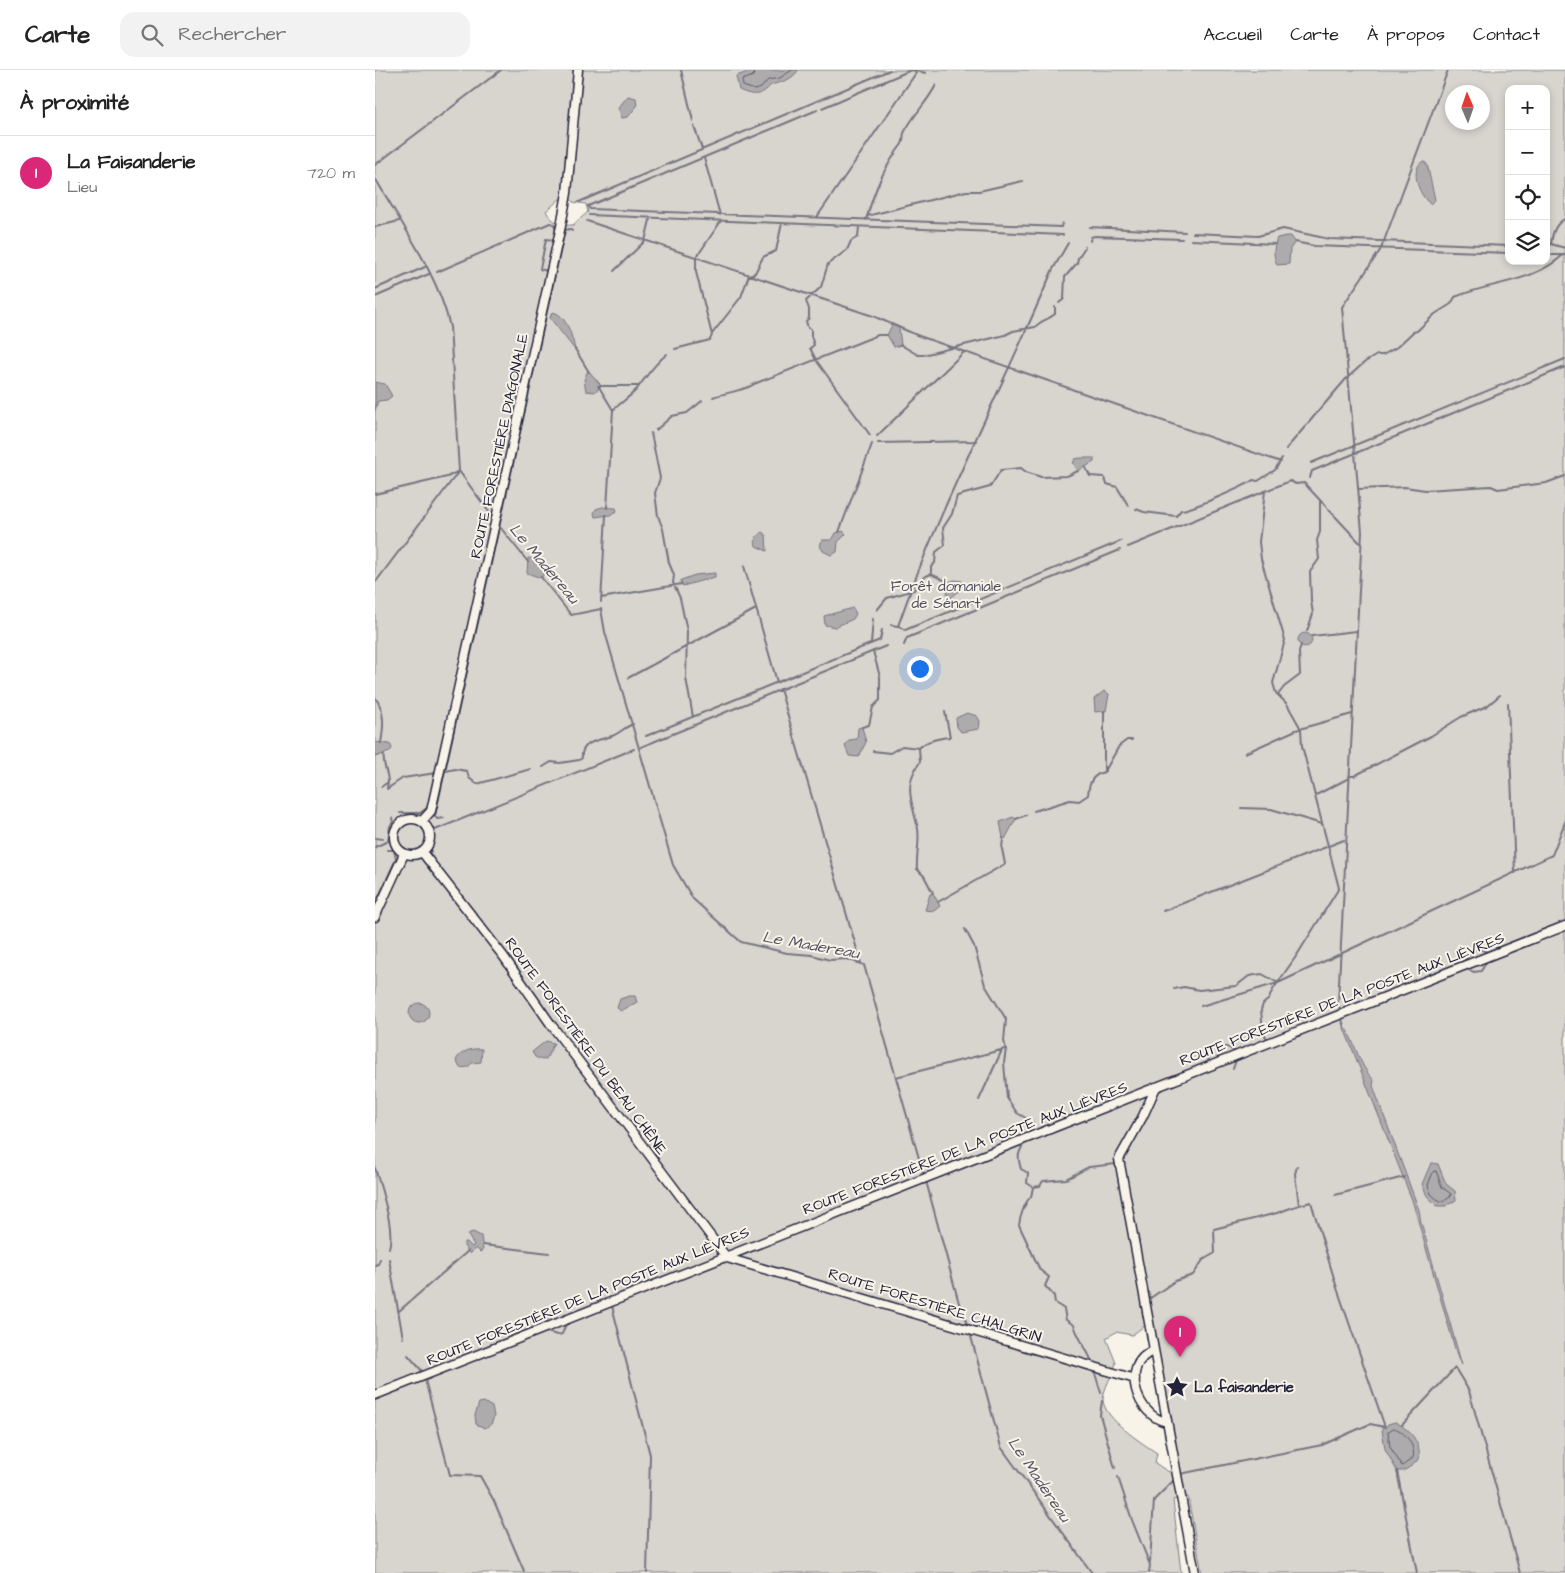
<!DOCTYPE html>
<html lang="fr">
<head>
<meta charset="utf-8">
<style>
	:root { --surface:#fff; --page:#f2f2f2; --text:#222; --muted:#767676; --line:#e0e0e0; --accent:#db2777 }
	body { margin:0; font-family:"Architects Daughter",sans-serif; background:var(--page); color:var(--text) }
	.controls { position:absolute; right:15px; top:15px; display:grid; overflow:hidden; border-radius:10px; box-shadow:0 2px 8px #0003 }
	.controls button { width:45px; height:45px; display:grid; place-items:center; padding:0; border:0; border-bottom:1px solid var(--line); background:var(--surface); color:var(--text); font:25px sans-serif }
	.compass { position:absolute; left:1070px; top:15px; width:45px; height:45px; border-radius:50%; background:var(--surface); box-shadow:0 2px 8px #0003; rotate:358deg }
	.you { position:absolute; left:544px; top:598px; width:18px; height:18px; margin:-12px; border:4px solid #fff; border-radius:50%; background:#1a73e8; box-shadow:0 0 0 8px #1a73e833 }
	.badge { display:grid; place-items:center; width:32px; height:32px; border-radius:50%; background:var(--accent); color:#fff; font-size:16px; font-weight:700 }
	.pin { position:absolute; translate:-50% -41px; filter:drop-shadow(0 1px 2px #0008) }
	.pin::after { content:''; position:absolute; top:26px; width:18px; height:15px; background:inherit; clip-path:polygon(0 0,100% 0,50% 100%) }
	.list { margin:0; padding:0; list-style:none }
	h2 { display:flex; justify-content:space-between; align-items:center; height:65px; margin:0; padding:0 20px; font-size:21px }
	h2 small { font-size:16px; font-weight:400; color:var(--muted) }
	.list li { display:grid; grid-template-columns:32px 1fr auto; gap:15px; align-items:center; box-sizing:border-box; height:75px; padding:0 20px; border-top:1px solid var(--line) }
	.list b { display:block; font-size:19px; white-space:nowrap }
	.list p { margin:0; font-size:16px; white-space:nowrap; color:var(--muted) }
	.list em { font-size:16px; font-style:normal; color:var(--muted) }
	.icon { flex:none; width:28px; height:28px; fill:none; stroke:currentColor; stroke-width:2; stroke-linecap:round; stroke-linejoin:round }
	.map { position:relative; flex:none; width:1190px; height:1503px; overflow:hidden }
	header { display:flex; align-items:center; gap:30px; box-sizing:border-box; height:70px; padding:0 25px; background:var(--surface); border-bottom:1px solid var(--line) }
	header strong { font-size:24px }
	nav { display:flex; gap:28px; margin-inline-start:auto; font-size:18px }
	.search { width:350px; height:45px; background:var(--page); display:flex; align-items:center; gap:12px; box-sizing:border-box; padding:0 18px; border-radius:15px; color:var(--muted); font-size:19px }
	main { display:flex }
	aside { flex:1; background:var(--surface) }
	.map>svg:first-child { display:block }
</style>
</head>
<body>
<header>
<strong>Carte</strong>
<div class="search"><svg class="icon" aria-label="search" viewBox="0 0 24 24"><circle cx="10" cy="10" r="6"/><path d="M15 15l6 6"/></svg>Rechercher</div>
<nav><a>Accueil</a><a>Carte</a><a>À propos</a><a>Contact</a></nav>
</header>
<main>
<aside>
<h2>À proximité<small></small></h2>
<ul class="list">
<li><span class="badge">1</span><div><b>La Faisanderie</b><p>Lieu</p></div><em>720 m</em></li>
</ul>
</aside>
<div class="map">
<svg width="1190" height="1503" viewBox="0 0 1190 1503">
	<rect width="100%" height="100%" fill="#f7f3e8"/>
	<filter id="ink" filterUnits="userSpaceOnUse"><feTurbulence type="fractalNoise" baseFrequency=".02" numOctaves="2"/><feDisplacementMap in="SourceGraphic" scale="10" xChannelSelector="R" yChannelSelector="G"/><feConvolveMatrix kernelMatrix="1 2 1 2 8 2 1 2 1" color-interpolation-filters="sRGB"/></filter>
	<g filter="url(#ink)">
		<!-- green -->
		<path fill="#d8d5cf" stroke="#7d7c85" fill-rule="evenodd" d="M0,0h1190v1503h-363l-14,-76 -15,3 8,73h-806zM1134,19h37v172h-37zM1078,22h30v30h-30zM191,124l7,8 13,2 2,8 -15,13c-13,1 -21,-3 -27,-14zM772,1254l29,150 -9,-3 -12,-8 2,-10c-15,-10 -53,-34 -54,-53 0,-11 10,-26 13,-37l-10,-25 10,-6 16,3z"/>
		<!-- water -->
		<path fill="#aeabad" stroke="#76747f" d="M379,0h44c-5,10 -17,12 -27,15 -10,12 -19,11 -32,5l-3,-14z
			M253,26l8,2 1,8 -9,11 -6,1 -4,-10z
			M1048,91l4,3 7,31 1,5 -5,4c-11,-9 -21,-34 -7,-43z
			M911,166h5l4,6 -5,7 -1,15 -12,1c-4,-10 -4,-16 0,-27z
			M177,242c14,1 21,26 23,38l-25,-32z
			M517,255l7,3 2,17 -7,2 -7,-12z
			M213,300l12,14 -1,4 -4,4 -9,-1 -2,-11z
			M0,312l10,2 7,12 -5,4 -9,1 -3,10z
			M706,388h13v4l-16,9 -5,-8 2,-4z
			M227,437l14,1 1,3 -7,4 -15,2 -1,-4 2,-4z
			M468,461l3,3 -8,8 -1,10 -6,3 -8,-4 -3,-5 2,-6h10l4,-7z
			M387,462l4,3 1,16 -11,-5c-2,-7 0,-10 6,-14z
			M153,488l10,1 6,5 -1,12 -2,2 -14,-5z
			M340,503v4l-32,9 -3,-3 1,-3 14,-5z
			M580,510l7,1v7l-11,10 -4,-4 1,-12z
			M478,538l3,6 -3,5 -18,8 -10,-2 -1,-9z
			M923 570a7 7 0 1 1 14 0a7 7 0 1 1-14 0Z
			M729,621l5,3 -3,17 -11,1 -1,-13z
			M592,643l10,3 3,5 -1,8 -18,3 -4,-5 -1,-9z
			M487,657l4,15 -7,15 -10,-1 -4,-10 4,-6 8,-1 1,-11z
			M0,672l15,2 2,4 -2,4 -15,5z
			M638,747l3,2 -11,20 -2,-1 -3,-16z
			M558,823l7,13 -6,5 -9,-1 5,-16z
			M254,926h6l2,6 -16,9 -4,-3 3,-9z
			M34 943a10 10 0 1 1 20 0a10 10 0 1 1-20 0Z
			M967,953c14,17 15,41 32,57l-1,6 46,124 2,12 41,143 -4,-6 -46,-159z
			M171,971l8,2 -8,16 -4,1 -7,-3 -3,-5z
			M107,979l-1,13 -9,1 -4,4 -8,1 -4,-8c5,-9 15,-12 26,-11z
			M1056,1093l7,1 8,20 9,7 1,9 -10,6h-9l-10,-10 -5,-12z
			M98,1162l8,4 2,14 -3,2 -4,-4 -6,6 -6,-8v-4h3l5,5 2,-2 -7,-11z
			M109,1332l8,5 2,9 -3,9 -6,3 -9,-4 -1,-9 4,-12z
			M1020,1352c12,5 29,22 23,37 -3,6 -10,9 -15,12h-6l-12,-22 -3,-19 6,-6z"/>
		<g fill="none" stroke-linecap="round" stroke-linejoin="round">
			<!-- shore -->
			<path stroke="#5a5969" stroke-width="1" d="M380,0l-2,6 -11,4 1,6 12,4 6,-2 7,-8 12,-2 12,-8
				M1061,1101l6,16 9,7 -1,3 -6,4h-5l-8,-7 -3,-9 5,-13z
				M1019,1358c11,3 22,18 19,30l-11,8 -12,-19 -2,-15z"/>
			<!-- stream -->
			<path stroke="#76747f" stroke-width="2" d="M306,0l12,51
				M447,38l89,-38 15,3
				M442,40l-229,96 2,3 471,18 1,-4
				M319,56l8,23
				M329,88l16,57
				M0,95l126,-95
				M0,108c26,45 64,98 75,149l9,144 33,45
				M204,132l311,-132
				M214,145l474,20
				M492,146l99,-25h13l44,-10
				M442,147l99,-144
				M491,150c9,-31 17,-51 36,-76 2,-3 1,-8 2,-11 9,-18 23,-30 32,-48
				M212,151l286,95 46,20 362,126
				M0,157l24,-6
				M484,157l-1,10 -7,4 -4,9 -19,14 -7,23 -15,14 3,8v9l-3,3 2,7 3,1v7l3,9 -4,3 6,12 54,75
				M715,157l95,5
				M818,163l65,3 25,-7 46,10 180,7
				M816,170l84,4
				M715,171l1,-4 4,-1 87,3
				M920,172l19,4 195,7
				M1176,174c1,-9 4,-21 14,-25
				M1171,176l5,-2 14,4
				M1171,185h19
				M239,201l31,-30 5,-21
				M62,202l113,-49 4,1 2,7
				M0,219l50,-22
				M0,227l54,-23
				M684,233l5,-4 1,-22 12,-14 1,-5 7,-11
				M337,264l29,-37 8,-22 6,-2 8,-16 13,-6 6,-28
				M526,275l17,10h5l82,-20 8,-4 22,-4c6,-7 13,-7 20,-13v-7
				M200,279l14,23
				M300,279l35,-9 2,-5 -16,-63v-14l25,-37
				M223,316h40
				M224,317l14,23
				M338,327c11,-4 34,-7 41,-13l124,-49h9
				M281,360l16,-14 15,-3 15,-12
				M276,363l9,45 -5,15 3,23 5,13 6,34 5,12 -1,8 7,15 7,33 -1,47 7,39
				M502,366l87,-84
				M503,373l98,-2
				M911,379l60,-70 19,-17 12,-7h6l14,-8 16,-15 4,-1 18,-17 16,-10 4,-7c36,-15 78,-14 108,-42
				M936,393l254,-104
				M711,398l4,8 14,1 3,7 10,3 11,18
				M935,408l2,-7 253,-104
				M984,419l46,-2 20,3 66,-4 7,3 48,-6 19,-7
				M890,421l-6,51 2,17 24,81 -12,43 3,10 11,11 14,25 1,17 37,142 -42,67 -25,36 -3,8 -6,5 -2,6 2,21 4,8
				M0,424l72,-17 12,-6
				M232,438l6,-98c7,-7 17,-13 24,-21 9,-12 17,-25 30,-35
				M761,439l8,3 32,4 5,-6c9,0 65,-24 72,-30l5,1 17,-11 7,-12
				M125,457l28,35
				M464,462l33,-88
				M753,477l162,-66 6,3 8,-1 57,61
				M109,486l63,-285 -7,-2 6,-30 8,1 1,-2
				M369,496l33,116
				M556,504l17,8
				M166,507l30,38 30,-6 4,23 68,233 20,34 48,43 46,11 25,2 18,5 17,-1 17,6 60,211
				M0,513l84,-112
				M226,528l81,-14
				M226,532l5,-87
				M502,540l10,-12 27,-8 10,-13 7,-3v-7l4,-4 1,-11 9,-7 -2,-17 9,-14 5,-18 33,-9 11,-17 20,-2 5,4 15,5 26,-1 11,-5
				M516,555l7,1c42,-122 104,-236 154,-355l16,-28
				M524,556l6,4 216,-89
				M932,561l6,-17 -2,-13 -1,-29 9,-13 -2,-19 3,-8v-32
				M937,566l44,-5
				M496,574l2,-25
				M529,575l3,-7 213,-88
				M253,608l128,-69
				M405,619l81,274
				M903,625l6,-8 16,-12 -1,-24 2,-6
				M0,627c10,14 9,29 6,46
				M1133,633l7,170
				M487,657l7,-2 4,-18 7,-7v-23l-7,-26
				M271,666l234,-96 2,-10
				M266,677l245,-101
				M544,678c8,-8 20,-10 31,-11l-5,-25
				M498,681l17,2 12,-7 17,2 1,14c-18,24 -7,42 -2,67 2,14 -2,26 -1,40l7,7 9,17
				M870,683l51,-23 56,-16
				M168,697l8,-5 9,1 19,-3 3,-2c-2,-17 19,-18 30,-22 8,-3 13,-9 21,-12
				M71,701l9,-2 12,2 2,7 8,6 54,-15
				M730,701l14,-25 8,-6h5
				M974,706h5l77,-40 30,-19 26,-11 13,-11
				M13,712l-1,7 16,-11 33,-5
				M6,717l7,-5c0,-10 -6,-17 -4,-28
				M941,725l33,-17
				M866,738l30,1 51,15
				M659,741l36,-11 9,1 9,-6c1,-12 4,-20 16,-23v-61
				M25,743h20l8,-6
				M69,748l-7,1 -2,-3 130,-586 5,-1 2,2
				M641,749l10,-4
				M0,768l8,1
				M0,777l13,-6 2,-15 3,-4 -1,-4
				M57,787l-2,-3 5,-24 199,-81
				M563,832l67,-38 -3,-15 1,-11
				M0,835l21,-46 -2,-9h-7
				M788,841l181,-71
				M590,859l9,17 11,39 21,34 -2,22 2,8 -2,14 3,35 10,15 16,9 -5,12
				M1091,899l8,3 7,-1 6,-10 78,-31
				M799,919l10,-2 15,3 37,-4 13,-10 13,-2 16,9
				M826,936l77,-23 274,-128 13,-33
				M965,941l-2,-8 24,-471 -20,-225 39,-58 67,-179
				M966,946l3,10
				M842,977h10l9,5 228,-91 9,-11 7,-1 7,3 78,-31
				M858,999l3,-9 47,-19
				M521,1007l109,-28
				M798,1007l35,-15 2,-9
				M604,1030l23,-50
				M650,1072c-7,11 -8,14 -4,27l7,4 -1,10 6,4 -2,10c-6,4 -11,20 -12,28l21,45 9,7 -4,9 9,10 1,7 9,6 2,11 8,5c4,13 13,24 18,37
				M922,1096l-2,8 4,31 12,-3 26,86 48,139
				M0,1098c6,21 20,61 14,80
				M549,1104l37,-14
				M551,1111l34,126 8,19
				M658,1117l7,-1 3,-5 23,-2 23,-12 27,-3
				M960,1125l69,-18
				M108,1175l66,8
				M14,1189l14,79
				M0,1195l3,-1 2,-5
				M774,1229l26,-18 18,-6 10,-15 12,-7 -1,-24 63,-16 22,-8
				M237,1236l38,149 -3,118
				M24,1241l69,-60
				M170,1254l3,-8
				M595,1263l31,114 91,126
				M33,1285l15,17
				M719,1300l7,23
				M50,1310l25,95 30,1 14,25 30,70
				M0,1321l121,-48
				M0,1330l172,-68 10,3 5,-1 4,-10 40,-16
				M727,1331l-2,14 15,53
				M1027,1355l53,-57 14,23 51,182
				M1022,1401l20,102
				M805,1404l142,-29 48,-21 15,3
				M743,1407l14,43 18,45 -1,8
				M775,1492l4,-62 20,-20"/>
			<defs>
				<path id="minor" d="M19 767a18 18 0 1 1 36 0a18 18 0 1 1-36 0Z
					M47,751l9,-10 130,-585 6,-33 11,-123
					M47,782l82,105 46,66 177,235
					M0,847l29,-63
					M781,1017l-13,29 -24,43 76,414
					M352,1188l408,121
					M778,1281c-34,13 -16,66 14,71
					M0,1325l1190,-469"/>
			</defs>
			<!-- minor casing -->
			<use href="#minor" stroke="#22223b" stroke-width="11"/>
			<!-- minor -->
			<use href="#minor" stroke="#f7f3e8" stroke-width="8"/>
		</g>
	</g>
	<!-- icons -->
	<defs>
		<symbol id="sight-bare" viewBox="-9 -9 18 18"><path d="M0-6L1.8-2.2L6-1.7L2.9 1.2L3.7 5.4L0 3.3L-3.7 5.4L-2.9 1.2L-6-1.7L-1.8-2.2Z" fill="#22223b" stroke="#f7f3e8" stroke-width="2.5" paint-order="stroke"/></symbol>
	</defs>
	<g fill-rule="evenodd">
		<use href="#sight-bare" x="786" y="1301" width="32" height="32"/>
	</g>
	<g text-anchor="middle" stroke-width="4" stroke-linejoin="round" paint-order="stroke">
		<!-- street labels -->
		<g font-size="15" fill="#22223b" stroke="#f7f3e8">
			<text transform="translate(124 376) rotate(-78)" y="5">ROUTE FORESTIÈRE DIAGONALE</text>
			<text transform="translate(967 929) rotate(-21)" y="5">ROUTE FORESTIÈRE DE LA POSTE AUX LIÈVRES</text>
			<text transform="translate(211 976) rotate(54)" y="5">ROUTE FORESTIÈRE DU BEAU CHÊNE</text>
			<text transform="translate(590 1078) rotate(-21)" y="5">ROUTE FORESTIÈRE DE LA POSTE AUX LIÈVRES</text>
			<text transform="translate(213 1226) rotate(-22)" y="5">ROUTE FORESTIÈRE DE LA POSTE AUX LIÈVRES</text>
			<text transform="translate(560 1235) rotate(17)" y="5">ROUTE FORESTIÈRE CHALGRIN</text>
		</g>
		<!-- park labels -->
		<g font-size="15" fill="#504f60" stroke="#f7f3e8">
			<text x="571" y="521">Forêt domaniale<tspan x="571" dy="17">de Sénart</tspan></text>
		</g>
		<!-- poi labels -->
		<g font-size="15" font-weight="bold" fill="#22223b" stroke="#f7f3e8" text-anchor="start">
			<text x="819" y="1322">La faisanderie</text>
		</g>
		<!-- water labels -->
		<g font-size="16" font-style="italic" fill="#535263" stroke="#f7f3e8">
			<text transform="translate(170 493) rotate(50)" y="6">Le Madereau</text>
			<text transform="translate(436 874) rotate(10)" y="6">Le Madereau</text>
			<text transform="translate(665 1409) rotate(56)" y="6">Le Madereau</text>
		</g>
	</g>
</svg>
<div class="controls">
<button>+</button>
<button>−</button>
<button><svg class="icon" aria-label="locate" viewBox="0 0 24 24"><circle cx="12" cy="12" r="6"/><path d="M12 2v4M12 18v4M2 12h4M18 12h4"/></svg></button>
<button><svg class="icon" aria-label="layers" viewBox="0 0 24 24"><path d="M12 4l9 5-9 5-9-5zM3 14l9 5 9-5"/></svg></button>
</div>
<svg class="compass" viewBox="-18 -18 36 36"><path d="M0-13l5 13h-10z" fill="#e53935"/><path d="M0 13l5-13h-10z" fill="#767676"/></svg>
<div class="you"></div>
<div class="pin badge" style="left:805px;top:1287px">1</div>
</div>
</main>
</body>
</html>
